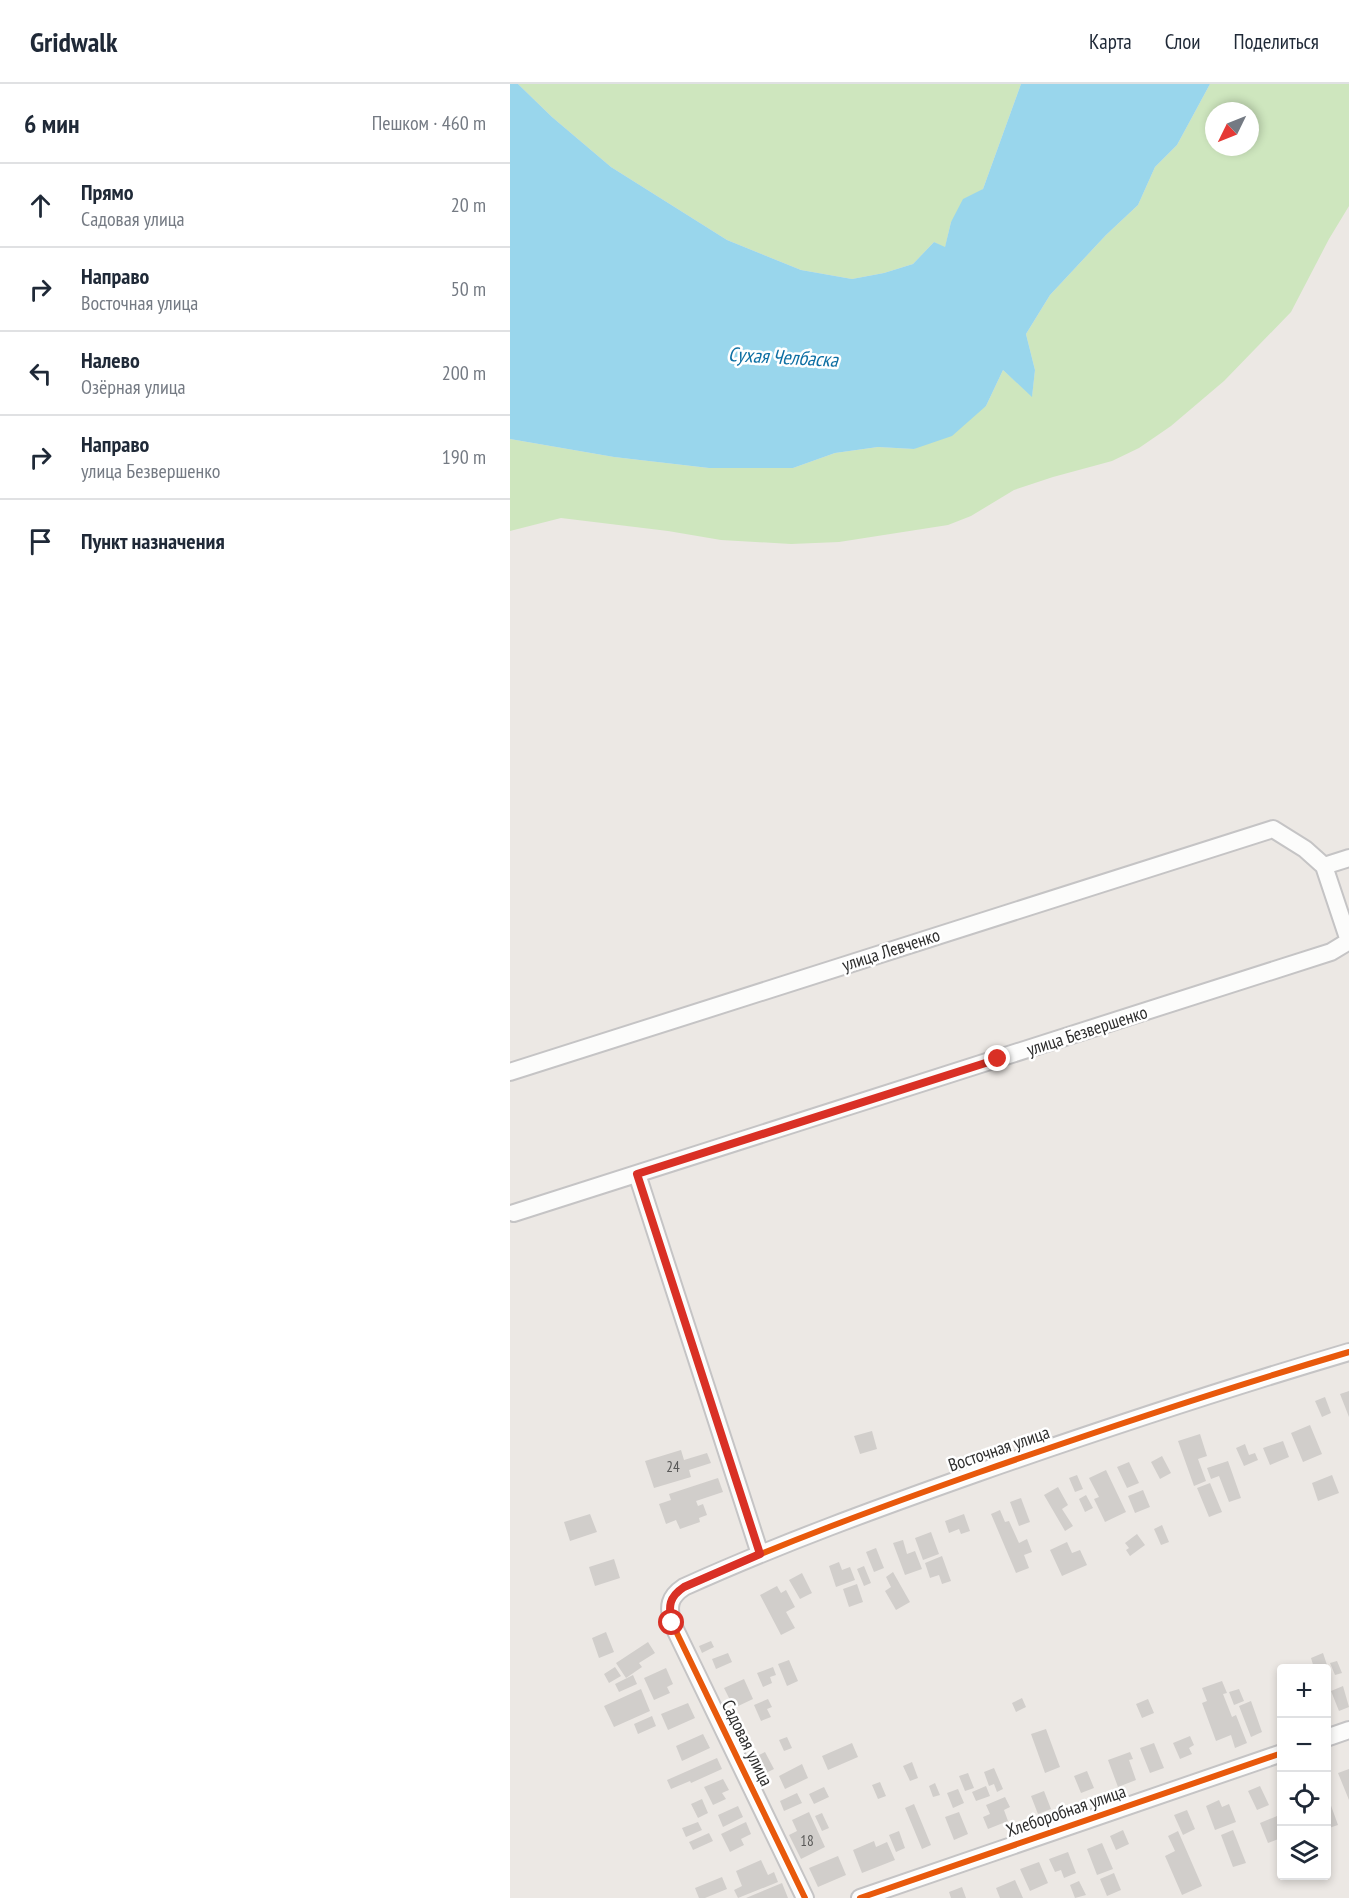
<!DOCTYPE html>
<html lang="ru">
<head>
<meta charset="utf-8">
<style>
	:root { --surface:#fff; --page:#f6f6f7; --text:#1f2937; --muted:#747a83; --line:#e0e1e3 }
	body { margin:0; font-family:"PT Sans Narrow",sans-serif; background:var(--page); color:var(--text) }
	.controls { position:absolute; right:18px; bottom:18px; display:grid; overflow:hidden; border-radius:6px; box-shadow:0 3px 9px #0003 }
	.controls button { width:54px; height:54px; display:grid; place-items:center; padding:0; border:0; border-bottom:2px solid var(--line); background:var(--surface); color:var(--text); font:30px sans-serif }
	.compass { position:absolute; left:695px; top:18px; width:54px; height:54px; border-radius:50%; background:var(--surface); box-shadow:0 3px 9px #0003; rotate:227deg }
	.stop { position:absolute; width:18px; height:18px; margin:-14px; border:4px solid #d93025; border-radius:50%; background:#fff }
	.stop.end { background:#d93025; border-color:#fff; box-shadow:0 2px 6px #0008 }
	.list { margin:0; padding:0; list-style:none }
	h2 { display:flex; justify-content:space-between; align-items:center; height:78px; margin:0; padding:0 24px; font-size:26px }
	h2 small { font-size:20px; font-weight:400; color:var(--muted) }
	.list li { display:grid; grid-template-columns:39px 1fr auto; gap:18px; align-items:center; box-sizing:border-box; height:84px; padding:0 24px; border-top:2px solid var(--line) }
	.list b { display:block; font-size:22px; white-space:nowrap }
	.list p { margin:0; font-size:20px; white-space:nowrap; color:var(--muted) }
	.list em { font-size:20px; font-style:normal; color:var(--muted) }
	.icon { flex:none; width:33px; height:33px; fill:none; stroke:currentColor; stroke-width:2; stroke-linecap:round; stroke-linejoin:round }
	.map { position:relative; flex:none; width:839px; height:1814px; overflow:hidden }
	header { display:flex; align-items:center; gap:36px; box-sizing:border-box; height:84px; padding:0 30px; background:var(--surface); border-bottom:2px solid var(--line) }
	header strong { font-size:28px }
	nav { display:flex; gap:33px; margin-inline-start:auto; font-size:21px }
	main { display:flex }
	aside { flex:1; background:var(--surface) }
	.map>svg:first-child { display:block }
</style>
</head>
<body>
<header>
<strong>Gridwalk</strong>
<nav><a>Карта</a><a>Слои</a><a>Поделиться</a></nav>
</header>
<main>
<aside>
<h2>6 мин<small>Пешком · 460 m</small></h2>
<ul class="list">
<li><svg class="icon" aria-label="ahead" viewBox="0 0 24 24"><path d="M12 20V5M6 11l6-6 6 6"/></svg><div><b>Прямо</b><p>Садовая улица</p></div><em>20 m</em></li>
<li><svg class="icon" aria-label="right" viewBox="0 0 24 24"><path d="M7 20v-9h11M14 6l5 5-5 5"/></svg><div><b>Направо</b><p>Восточная улица</p></div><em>50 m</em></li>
<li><svg class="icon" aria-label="left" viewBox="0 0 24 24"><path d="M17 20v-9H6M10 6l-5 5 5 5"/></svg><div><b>Налево</b><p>Озёрная улица</p></div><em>200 m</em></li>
<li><svg class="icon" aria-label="right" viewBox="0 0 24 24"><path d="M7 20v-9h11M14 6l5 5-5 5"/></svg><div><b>Направо</b><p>улица Безвершенко</p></div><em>190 m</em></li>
<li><svg class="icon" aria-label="arrive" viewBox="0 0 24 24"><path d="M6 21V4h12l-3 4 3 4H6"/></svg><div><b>Пункт назначения</b></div></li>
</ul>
</aside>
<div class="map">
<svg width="839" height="1814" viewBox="0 0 839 1814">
	<rect width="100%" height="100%" fill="#ece8e4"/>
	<!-- green -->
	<path fill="#cee6be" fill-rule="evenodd" d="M8,0h503l-38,105 -32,33 -6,26 -11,-6 -21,22 -29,9 -32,6 -51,-9 -74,-30 -116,-73 -59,-50z
		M700,0h139v122l-20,33 -38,73 -67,69 -53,45 -32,22 -27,13 -59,16 -39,13 -43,26 -23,9 -109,17 -48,2 -70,-4 -53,-9 -107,-13 -51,13v-92l104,18 95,11h84l42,-15 43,-6 36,2 72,-43 17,-36 29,26 3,-26 -9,-36 24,-39 56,-60 32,-30 17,-38 22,-22zM704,27h36v36h-36z"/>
	<!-- water -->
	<path fill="#99d6ec" d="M0,0h8l34,33 59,50 116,73 74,30 51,9 32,-6 29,-9 21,-22 11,5 6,-25 12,-23 20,-10 38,-105h189l-33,61 -22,22 -17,38 -32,30 -56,60 -24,39 9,36 -3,27 -29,-27 -17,36 -34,30 -38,13 -36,-2 -43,6 -42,15h-84l-95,-11 -104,-18z"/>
	<!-- building -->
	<path fill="#d1cecb" d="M839,1307v26l-9,-23z
		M815,1313l6,16 -9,4 -7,-16z
		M800,1341l12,29 -19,8 -12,-29z
		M362,1347l5,18 -17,5 -6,-18z
		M690,1350l7,22 -9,3 8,22 -12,5 -16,-45z
		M773,1357l6,16 -19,8 -7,-17z
		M735,1360l4,11 6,-2 3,7 -14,6 -8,-18z
		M171,1366l3,10 23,-7 4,10 -22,7 2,7 -37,11 -9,-27z
		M652,1372l9,17 -11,6 -9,-17z
		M718,1377l13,37 -12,4 -10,-26 -8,3 -4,-11z
		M619,1378l10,21 -12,5 -10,-21z
		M596,1386l20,42 -21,10 -11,-23 5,-2 -10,-19z
		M567,1391l6,14 -8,3 -6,-14z
		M822,1391l7,18 -21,8 -6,-18z
		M208,1394l5,14 -27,9 2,5 5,-2 4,11 -8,3 1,4 -20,7 -4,-9 -10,4 -7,-20 12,-4 -2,-6z
		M700,1399l12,29 -13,5 -12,-29z
		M548,1403l10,18 -6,4 11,17 -8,5 -21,-36z
		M633,1406l7,17 -15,6 -7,-17z
		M576,1411l7,13 -8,4 -6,-13z
		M511,1414l9,24 -11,4 -9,-24z
		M490,1426l5,12 4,-1 10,22 8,-4 5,13 -8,3 5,13 -13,5 -25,-59z
		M80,1430l7,18 -27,9 -6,-19z
		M454,1430l6,17 -9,3 -2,-5 -10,4 -4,-12z
		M652,1441l7,17 -8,3 -7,-16z
		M421,1448l8,22 -16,6 -8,-22z
		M627,1450l8,11 -15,11 -4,-6 3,-2 -4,-5z
		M393,1456l4,14 8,-3 7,18 -17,6 -12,-32z
		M557,1458l5,11 8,-3 7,15 -25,11 -12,-26z
		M366,1464l8,20 -10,4 -8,-20z
		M432,1472l9,25 -9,3 -3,-9 -9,3 -5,-15z
		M104,1475l6,19 -25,8 -6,-19z
		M329,1478l3,8 8,-3 5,13 -19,7 -7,-21z
		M354,1482l7,17 -7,3 -7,-17z
		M383,1488l17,30 -14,8 -11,-19 6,-4 -5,-10z
		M292,1489l10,20 -12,6 -11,-19z
		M347,1500l6,18 -14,5 -6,-18z
		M267,1502l4,7 5,-3 9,17 -9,5 9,16 -14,7 -21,-40z
		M96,1548l8,20 -15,6 -7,-20z
		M201,1557l3,6 -12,6 -3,-7z
		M138,1558l7,11 -16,10 3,4 -16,11 -10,-15z
		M218,1569l4,9 -16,7 -4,-10z
		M813,1569l6,18 -3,1v-4h-12l-3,-10z
		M279,1576l9,21 -11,5 -9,-22z
		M827,1577l5,12 -7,2 -5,-12z
		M105,1583l6,9 -12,7 -5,-9z
		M263,1583l3,8 -6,2 2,6 -9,4 -6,-14z
		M156,1584l7,16 -6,3 3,6 -16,7 -10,-22z
		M123,1591l4,9 -18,8 -4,-8z
		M234,1595l9,20 -19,9 -10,-20z
		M712,1597l5,12 -4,1 9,23 4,-2 11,28 -12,5 -4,-13 -15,6 -14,-38 5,-2 -5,-13z
		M833,1602l6,21 -10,4 -8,-20z
		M131,1605l9,22 -36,16 -10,-21z
		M729,1605l5,12 -10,4 -5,-13z
		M512,1614l4,9 -10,5 -4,-9z
		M258,1615l4,8 -5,2 4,8 -10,4 -7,-16z
		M638,1615l6,14 -12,5 -6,-14z
		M741,1617l11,31 -11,5 -12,-31z
		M178,1619l7,15 -27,12 -7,-16z
		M142,1632l4,10 -18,8 -4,-10z
		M536,1645l14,38 -15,6 -14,-39z
		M193,1650l7,14 -28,13 -6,-15z
		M680,1652l4,9 -5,3 3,6 -12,5 -7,-16z
		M277,1653l5,11 -8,3 -5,-11z
		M342,1659l6,14 -30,13 -6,-14z
		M644,1659l10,25 -14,5 -10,-25z
		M255,1668l9,17 -8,4 -9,-17z
		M620,1668l3,7 -4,1 7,20 -18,7 -10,-27z
		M207,1674l5,11 -31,14 -1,-2 -19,8 -4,-9z
		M402,1678l6,16 -8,3 -7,-15z
		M292,1680l6,14 -23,11 -6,-13z
		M484,1684l9,21 -6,3 -3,-8 -5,2 -5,-14z
		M839,1685v31l-11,-27z
		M577,1687l7,17 -13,5 -7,-17z
		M458,1689l6,15 -9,3 -6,-15z
		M213,1695l6,11 -7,3 4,6 -13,6 -9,-18z
		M370,1698l6,14 -8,3 -6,-14z
		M425,1699l5,12 -7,2 -4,-11z
		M476,1702l4,10 -14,5 -4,-9z
		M750,1702l9,19 -12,5 -9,-19z
		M314,1703l5,10 -15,7 -5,-10z
		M448,1705l6,14 -11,5 -6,-15z
		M534,1707l7,18 -13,5 -7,-18z
		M287,1709l5,10 -18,8 -4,-10z
		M495,1713l5,10 -6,3 4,11 -20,8 -5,-12 7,-3 -4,-9z
		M192,1715l6,14 -10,5 -7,-14z
		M709,1716l3,7 7,-3 7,18 -21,8 -9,-24z
		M819,1716l9,25 -12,4v-28z
		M404,1720l17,41 -9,4 -17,-41z
		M228,1722l5,11 -20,10 -5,-12z
		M677,1726l8,19 -12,6 -9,-20z
		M299,1728l16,35 -24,12 -12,-24 8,-4 -5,-11z
		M449,1728l9,22 -14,6 -9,-23z
		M312,1729l7,15 -7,3 -7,-15z
		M767,1732l4,11v11l-13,5 -8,-20z
		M188,1738l4,8 -16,7 -4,-9z
		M236,1738l5,12 -10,5 3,6 -14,7 -9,-18z
		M613,1746l6,14 -13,6 -6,-14z
		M723,1746l13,33 -13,4 -12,-32z
		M389,1747l6,17 -9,4 -7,-17z
		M668,1747l24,55 -20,9 -17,-39 10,-5 -7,-15z
		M199,1749l4,8 -20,9 -4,-8z
		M364,1757l2,6 11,-5 8,18 -33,13 -9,-23z
		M592,1759l11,26 -16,6 -10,-26z
		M558,1768l8,21 -12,5 -3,-8 -6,2 -6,-13z
		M328,1772l8,19 -28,12 -9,-19z
		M251,1776l7,15 6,-3 4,10 -40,16 -4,-8 8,-4 -6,-15z
		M529,1778l9,21 -18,8 -10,-22z
		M604,1789l7,17 -14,6 -7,-17z
		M212,1793l5,12 -22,9h-6l-4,-10z
		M505,1796l8,18h-23l-4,-10z
		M569,1797l7,14 -11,3 -5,-13z
		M272,1799l6,15h-42z
		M452,1803l4,11h-15l-2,-6z"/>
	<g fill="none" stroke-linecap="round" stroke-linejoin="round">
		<defs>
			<path id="minor" d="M839,774l-25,8 25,75
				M0,988l763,-243 32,20 19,17
				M127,1090l123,380
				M4,1129l817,-261 18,-11
				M816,1654l23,-8
				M295,1814l-133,-275c-4,-17 -3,-26 12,-36 95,-43 194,-79 293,-114 123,-43 247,-84 372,-121
				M350,1814l422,-145"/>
		</defs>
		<!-- minor casing -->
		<use href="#minor" stroke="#c5c4c5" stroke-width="20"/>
		<!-- minor -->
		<use href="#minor" stroke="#fcfcfb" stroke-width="16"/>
		<defs>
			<path id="cycleway" d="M295,1814l-133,-275c-4,-17 -3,-26 12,-36 95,-43 194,-79 293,-114 123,-43 247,-84 372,-121
				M350,1814l422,-145"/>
		</defs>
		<!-- cycleway casing -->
		<use href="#cycleway" stroke="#fff" stroke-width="10"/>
		<!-- cycleway -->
		<use href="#cycleway" stroke="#e8590c" stroke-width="6"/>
	</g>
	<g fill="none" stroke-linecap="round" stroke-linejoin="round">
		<!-- route -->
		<path stroke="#d93025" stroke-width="8" d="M162,1539c-4,-17 -3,-26 12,-36l76,-33 -123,-380 361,-115"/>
	</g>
	<g text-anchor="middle" stroke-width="5" stroke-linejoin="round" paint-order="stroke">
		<!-- number labels -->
		<g font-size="15" fill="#585857">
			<text x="163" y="1388">24</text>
			<text x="297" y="1762">18</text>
		</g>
		<!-- street labels -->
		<g font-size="18" fill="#2e2e2e" stroke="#fff">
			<text transform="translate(381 866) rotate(-18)" y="6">улица Левченко</text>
			<text transform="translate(577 947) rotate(-18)" y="6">улица Безвершенко</text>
			<text transform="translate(489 1365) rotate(-19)" y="6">Восточная улица</text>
			<text transform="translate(237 1659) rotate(64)" y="6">Садовая улица</text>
			<text transform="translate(556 1727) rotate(-19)" y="6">Хлеборобная улица</text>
		</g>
		<!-- water labels -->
		<g font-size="20" font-style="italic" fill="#0d6fa3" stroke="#fff">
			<text transform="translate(273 273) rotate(3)" y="7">Сухая Челбаска</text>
		</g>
	</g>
</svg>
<div class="controls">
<button>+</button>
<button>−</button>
<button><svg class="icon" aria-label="locate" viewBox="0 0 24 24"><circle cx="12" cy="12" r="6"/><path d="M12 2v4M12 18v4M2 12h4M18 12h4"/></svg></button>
<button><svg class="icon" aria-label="layers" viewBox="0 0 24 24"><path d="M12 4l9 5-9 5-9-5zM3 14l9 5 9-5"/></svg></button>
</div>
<svg class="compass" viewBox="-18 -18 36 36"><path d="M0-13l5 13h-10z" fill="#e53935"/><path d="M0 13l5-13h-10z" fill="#747a83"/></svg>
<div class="stop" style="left:162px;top:1539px"></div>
<div class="stop end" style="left:488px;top:975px"></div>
</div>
</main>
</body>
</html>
